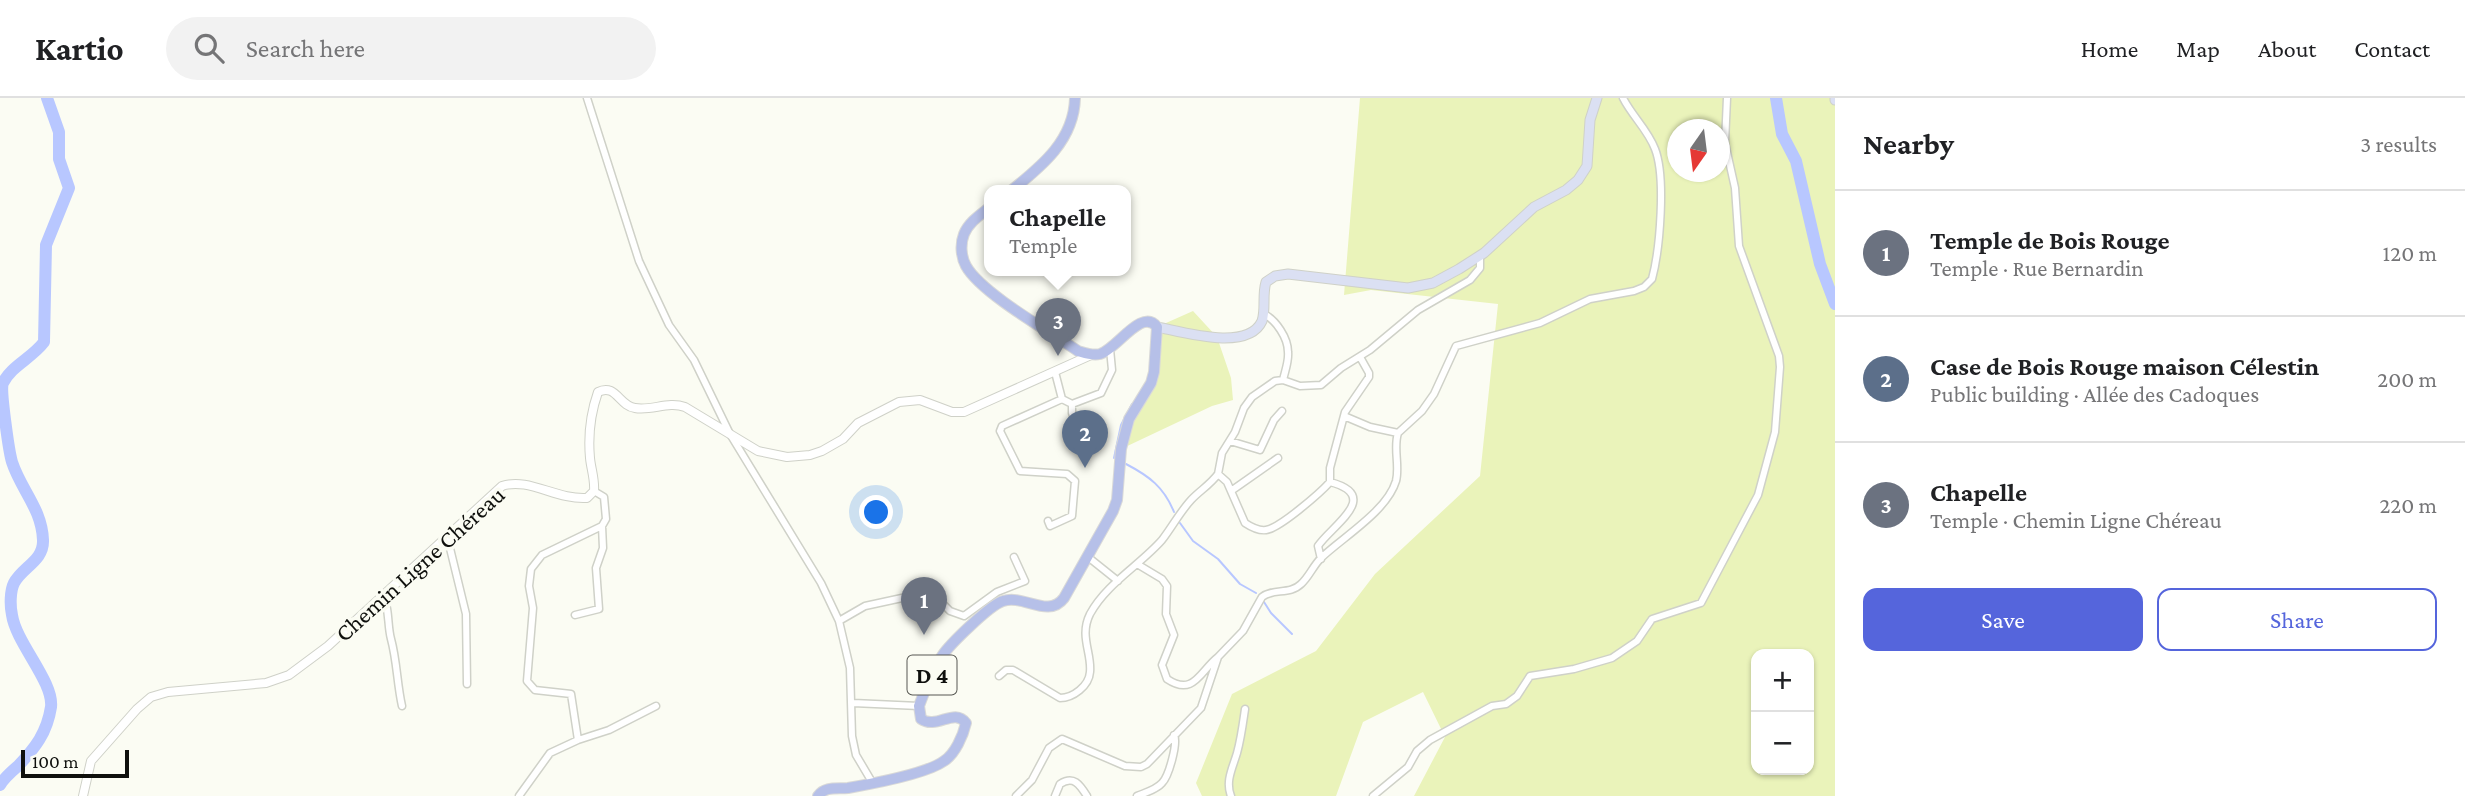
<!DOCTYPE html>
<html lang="en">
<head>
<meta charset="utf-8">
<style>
	:root { --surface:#fff; --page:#f2f2f2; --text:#202124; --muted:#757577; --line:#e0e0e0; --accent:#5565dc }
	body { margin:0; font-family:"Crimson Pro",serif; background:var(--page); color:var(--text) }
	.controls { position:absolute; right:21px; bottom:21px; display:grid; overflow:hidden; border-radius:14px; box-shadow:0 2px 5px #0004 }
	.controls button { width:63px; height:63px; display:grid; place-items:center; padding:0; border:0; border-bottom:2px solid var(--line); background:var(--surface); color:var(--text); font:35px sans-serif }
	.compass { position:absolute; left:1667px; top:21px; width:63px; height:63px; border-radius:50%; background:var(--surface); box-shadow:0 2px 5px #0004; rotate:194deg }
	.scale { position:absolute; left:21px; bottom:18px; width:108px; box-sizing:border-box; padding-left:7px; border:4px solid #0f100d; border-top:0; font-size:19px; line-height:24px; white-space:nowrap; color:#0f100d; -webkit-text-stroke:5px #fbfcf3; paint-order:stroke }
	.you { position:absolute; left:877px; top:415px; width:24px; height:24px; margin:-18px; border:5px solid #fff; border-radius:50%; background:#1a73e8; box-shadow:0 0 0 10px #1a73e833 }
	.badge { display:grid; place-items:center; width:46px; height:46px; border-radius:50%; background:var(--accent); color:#fff; font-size:23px; font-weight:700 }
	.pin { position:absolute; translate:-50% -58px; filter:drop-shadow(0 2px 4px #0008) }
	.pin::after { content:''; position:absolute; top:37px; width:24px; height:21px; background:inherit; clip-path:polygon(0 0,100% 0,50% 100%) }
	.popup { position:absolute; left:984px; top:87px; width:147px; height:91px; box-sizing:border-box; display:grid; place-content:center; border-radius:14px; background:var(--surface); filter:drop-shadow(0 2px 5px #0005); font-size:23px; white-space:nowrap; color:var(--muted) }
	.popup b { font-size:26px; color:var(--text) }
	.popup::after { content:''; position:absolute; left:50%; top:100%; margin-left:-14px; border:14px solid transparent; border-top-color:var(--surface) }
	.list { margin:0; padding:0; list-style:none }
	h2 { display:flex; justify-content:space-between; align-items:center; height:91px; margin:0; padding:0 28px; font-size:30px }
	h2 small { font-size:23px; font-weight:400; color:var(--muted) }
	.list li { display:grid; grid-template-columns:46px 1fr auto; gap:21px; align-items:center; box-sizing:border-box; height:126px; padding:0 28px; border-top:2px solid var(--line) }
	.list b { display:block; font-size:26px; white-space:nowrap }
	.list p { margin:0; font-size:23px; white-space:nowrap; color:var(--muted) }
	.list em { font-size:23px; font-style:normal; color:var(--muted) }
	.actions { display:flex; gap:14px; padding:21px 28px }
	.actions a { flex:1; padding:16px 0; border:2px solid var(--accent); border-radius:14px; text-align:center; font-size:24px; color:var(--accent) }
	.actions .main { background:var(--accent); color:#fff }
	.icon { flex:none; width:38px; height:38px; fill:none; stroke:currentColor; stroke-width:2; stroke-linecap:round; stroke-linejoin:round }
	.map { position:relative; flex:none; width:1835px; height:698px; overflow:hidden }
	header { display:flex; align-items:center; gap:42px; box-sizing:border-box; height:98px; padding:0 35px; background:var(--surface); border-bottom:2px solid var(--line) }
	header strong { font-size:33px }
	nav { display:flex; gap:38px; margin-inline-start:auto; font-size:24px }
	.search { width:490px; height:63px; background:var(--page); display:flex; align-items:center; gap:18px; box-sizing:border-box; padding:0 24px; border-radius:38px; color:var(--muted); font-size:26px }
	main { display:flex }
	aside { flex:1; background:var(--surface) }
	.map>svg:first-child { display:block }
</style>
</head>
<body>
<header>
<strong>Kartio</strong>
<div class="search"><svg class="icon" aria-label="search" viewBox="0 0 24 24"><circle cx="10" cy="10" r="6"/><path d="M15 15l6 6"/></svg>Search here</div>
<nav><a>Home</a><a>Map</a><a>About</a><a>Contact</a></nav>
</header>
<main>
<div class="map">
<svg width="1835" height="698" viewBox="0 0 1835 698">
	<rect width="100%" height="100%" fill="#fbfcf3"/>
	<!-- green -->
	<path fill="#eaf3ba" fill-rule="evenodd" d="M1360,0h475v698h-421l31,-59 -22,-45 -60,30 -27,74h-134l-6,-13 36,-89 84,-43 59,-77 105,-98 18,-172 -127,-14 -27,5zM1678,32h42v42h-42zM1756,556h53v116h-53z
		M1193,213l24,26 14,41 2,22 -21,6 -91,43 30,-66 6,-56z"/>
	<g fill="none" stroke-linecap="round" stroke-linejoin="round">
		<!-- stream -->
		<path stroke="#b8c7ff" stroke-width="2" d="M0,286l1,1
			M1114,360l7,-33 11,-21
			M1126,366c23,12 38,23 48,48
			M1180,425l13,18 25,18 22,25 16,9
			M1264,504l7,11 21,21"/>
		<!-- river -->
		<path stroke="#b8c7ff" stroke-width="12" d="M1776,0l6,36 14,27 24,103 15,40
			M0,687c4,-7 11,-13 18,-19 17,-18 29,-33 33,-59 3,-25 -35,-64 -39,-92 -2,-9 -2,-24 2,-32 8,-16 30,-22 29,-43 -1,-31 -22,-50 -31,-78 -3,-10 -12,-72 -9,-79 8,-17 29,-25 41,-41l2,-97 23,-57 -10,-29v-27l-12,-34"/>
		<defs>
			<path id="minor" d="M587,0l52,163 30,64 25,35 36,74 91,149 18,38 11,47 2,68 4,19 16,27
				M1264,216c12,6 24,24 24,38 1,9 -3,19 -5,28
				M1062,301l10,5 29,-11 11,-23 -2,-21
				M1072,306v9l8,19
				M1344,318l26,11 28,6
				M1230,343l30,9 14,-30 8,-9
				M1330,384v-14l15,-56 24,-35v-4l-9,-16
				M1231,393l47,-33
				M1048,423l2,5 22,-10 3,-35 -8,-7 -47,-3 -20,-40 2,-5 60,-27 -7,-27
				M447,438l19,78 1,70
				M1088,459l30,24
				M1321,461l-3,-13c13,-20 65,-50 12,-64 -10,11 -50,46 -64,48 -8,1 -15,-3 -21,-7l-18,-41 -9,-8 4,-21 13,-21 9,-24 8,-11 23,-16 8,-1 17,6 21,-1 20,-17 29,-18 48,-40 52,-30 10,-12v-13
				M1137,466l25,15 5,7 -1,28 8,21 -12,30 5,14c27,18 33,-8 51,-22
				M382,497c8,13 5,29 9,44 6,22 6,45 11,67
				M575,517l24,-6 -3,-41 7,-20 -1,-22
				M839,523l26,-15 60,-13 8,1 17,17 14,5 33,-24 28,-11 -11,-24
				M999,578l7,-6h7l47,28c13,0 29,-12 30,-26 2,-19 -11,-36 0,-58 16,-30 50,-49 72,-74 10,-13 18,-28 29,-40 8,-9 19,-15 27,-26
				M853,605l66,3
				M578,642l31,-10 47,-24
				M519,698l31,-43 28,-13 -7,-46 -36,-4 -8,-9 6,-73 -4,-22 2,-17 11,-14 60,-29 4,-7 -2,-22 -10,-6
				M1016,698l16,-16 17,-32 13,-9 63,27 16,1 6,-3 54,-56 17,-51 25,-26 19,-34c11,-9 28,-2 39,-13 8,-7 12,-18 20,-26 22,-21 66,-47 75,-77 4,-15 -3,-33 2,-48l24,-22 12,-17 22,-48 84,-23 50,-24 44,-8 10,-4 8,-8c8,-30 14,-102 3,-130 -7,-19 -23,-33 -32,-51
				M1055,698l5,-12c14,-9 20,1 27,12
				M1137,698c7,-3 19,-6 25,-13 7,-7 16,-40 12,-48
				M1231,698c-6,-15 2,-29 6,-43 4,-14 6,-30 8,-44
				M1373,698l35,-29 9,-16 13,-11 62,-34 14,-2 11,-8 13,-20 44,-7 38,-11 25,-17 15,-22 49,-16 57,-108 17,-63 5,-65 -1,-11 -40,-110 -4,-58 -10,-45 2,-45"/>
			<path id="tertiary" d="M83,698l8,-35 46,-52 14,-12 17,-5 98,-9 23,-8 39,-29 174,-160c27,-9 54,14 85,12l7,-7c1,-12 -3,-22 -4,-33 -2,-22 1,-46 8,-66 18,-9 21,14 37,16 17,3 33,-7 50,-1l73,44 29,6 23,-2 12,-4 21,-12 15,-16 41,-21 21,-2 32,12h12l127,-57"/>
			<path id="secondary" d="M1835,0v2
				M1157,229c26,5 91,25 105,-6 4,-12 0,-26 4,-39l9,-6 13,-2 120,14 25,-5 26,-14 25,-16 50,-46 32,-17 12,-10 9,-14 3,-46 7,-22"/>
			<path id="primary" d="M1012,92c30,-24 62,-50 63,-92
				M818,698c7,-10 19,-7 30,-8 23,-4 78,-14 96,-27 11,-7 19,-25 22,-38 -12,-16 -29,7 -45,-4l-2,-13c6,-16 13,-35 23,-50 8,-12 48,-51 61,-55 21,-7 45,18 61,-3l49,-87 4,-11 4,-51 8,-30 22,-36 3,-11 3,-45c-15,-20 -40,22 -57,27 -8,2 -15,-1 -22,-3 -28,-19 -97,-58 -112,-85 -5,-9 -6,-22 -2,-32 5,-12 16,-19 26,-27"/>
		</defs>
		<!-- minor casing -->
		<use href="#minor" stroke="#cfd1c8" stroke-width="9"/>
		<!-- tertiary casing -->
		<use href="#tertiary" stroke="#cfd1c8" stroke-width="10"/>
		<!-- secondary casing -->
		<use href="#secondary" stroke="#cfd1c8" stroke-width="11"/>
		<!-- primary casing -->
		<use href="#primary" stroke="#d9d9d8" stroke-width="12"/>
		<!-- minor -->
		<use href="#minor" stroke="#fff" stroke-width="6"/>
		<!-- tertiary -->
		<use href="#tertiary" stroke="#fff" stroke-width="8"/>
		<!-- secondary -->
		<use href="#secondary" stroke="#dbe0f3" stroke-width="9"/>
		<!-- primary -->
		<use href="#primary" stroke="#b6c0e8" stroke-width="10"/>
	</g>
	<g text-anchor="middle" stroke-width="7" stroke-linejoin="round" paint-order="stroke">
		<!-- shield labels -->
		<rect fill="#fbfcf3" stroke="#565752" stroke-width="2" x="907.5" y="557.5" width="49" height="39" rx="5"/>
		<g font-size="23" font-weight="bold" fill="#0f100d">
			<text x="932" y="585">D 4</text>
		</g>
		<!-- street labels -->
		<g font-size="24" fill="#0f100d" stroke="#fbfcf3">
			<text transform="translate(420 466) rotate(-42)" y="8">Chemin Ligne Chéreau</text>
		</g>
	</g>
</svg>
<div class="controls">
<button>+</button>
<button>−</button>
</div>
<svg class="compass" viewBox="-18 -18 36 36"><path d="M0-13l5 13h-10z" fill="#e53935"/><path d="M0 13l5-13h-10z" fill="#757577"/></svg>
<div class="scale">100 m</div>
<div class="you"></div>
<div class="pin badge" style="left:924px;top:537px;background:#6b7280">1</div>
<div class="pin badge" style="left:1085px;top:370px;background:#5c6f8a">2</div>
<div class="pin badge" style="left:1058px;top:258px;background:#6b7280">3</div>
<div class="popup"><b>Chapelle</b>Temple</div>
</div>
<aside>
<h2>Nearby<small>3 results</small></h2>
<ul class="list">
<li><span class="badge" style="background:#6b7280">1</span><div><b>Temple de Bois Rouge</b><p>Temple · Rue Bernardin</p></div><em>120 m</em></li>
<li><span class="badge" style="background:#5c6f8a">2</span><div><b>Case de Bois Rouge maison Célestin</b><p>Public building · Allée des Cadoques</p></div><em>200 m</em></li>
<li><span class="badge" style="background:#6b7280">3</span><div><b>Chapelle</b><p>Temple · Chemin Ligne Chéreau</p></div><em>220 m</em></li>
</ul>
<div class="actions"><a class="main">Save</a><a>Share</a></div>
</aside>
</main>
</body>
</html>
